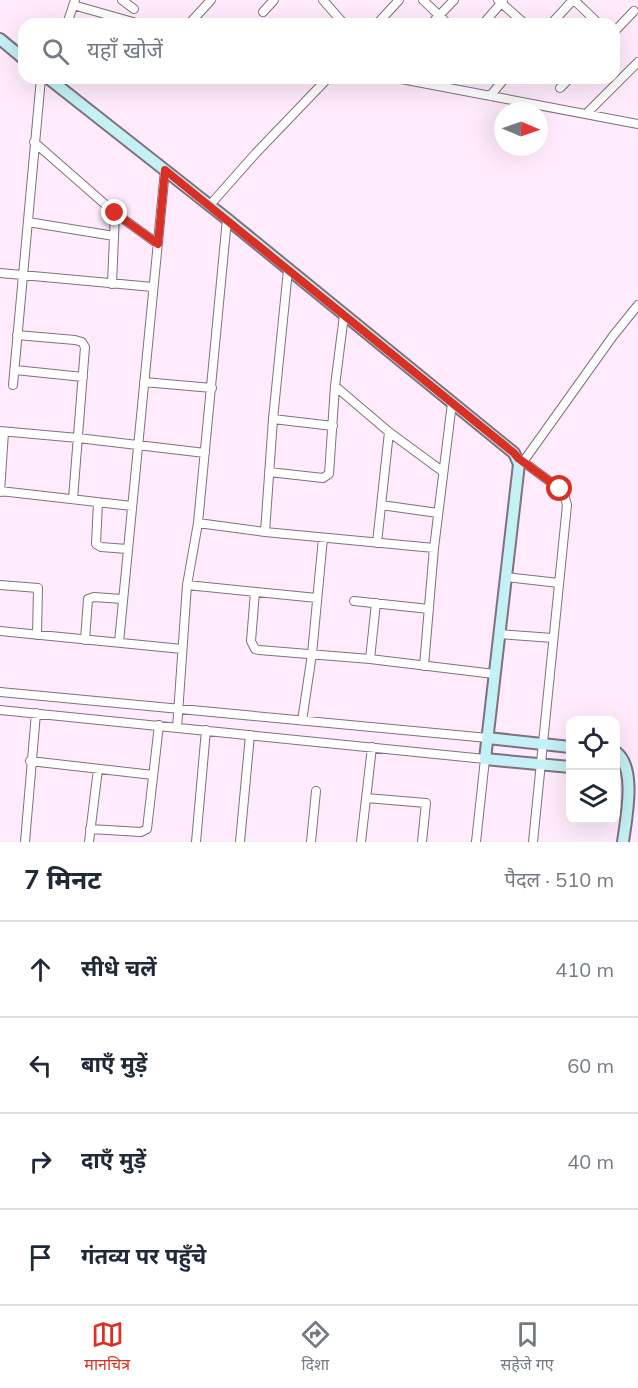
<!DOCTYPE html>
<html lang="hi">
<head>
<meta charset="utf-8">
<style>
	:root { --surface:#fff; --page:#f6f6f7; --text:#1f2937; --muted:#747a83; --line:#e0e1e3; --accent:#d93025 }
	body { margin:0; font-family:Mulish,"Noto Sans Devanagari",sans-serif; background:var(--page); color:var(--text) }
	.controls { position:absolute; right:18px; bottom:18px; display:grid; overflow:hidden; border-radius:12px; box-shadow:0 6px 24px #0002 }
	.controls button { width:54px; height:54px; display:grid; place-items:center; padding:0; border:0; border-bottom:2px solid var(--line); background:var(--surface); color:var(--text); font:30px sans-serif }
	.compass { position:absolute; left:494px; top:102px; width:54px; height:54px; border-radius:50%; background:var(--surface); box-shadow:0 6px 24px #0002; rotate:92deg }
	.stop { position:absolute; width:18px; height:18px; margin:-14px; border:4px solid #d93025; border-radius:50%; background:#fff }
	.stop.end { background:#d93025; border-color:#fff; box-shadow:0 2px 6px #0008 }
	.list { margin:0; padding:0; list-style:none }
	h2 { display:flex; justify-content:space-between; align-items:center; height:78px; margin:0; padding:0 24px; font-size:26px }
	h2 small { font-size:20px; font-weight:400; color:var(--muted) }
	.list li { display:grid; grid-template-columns:39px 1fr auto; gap:18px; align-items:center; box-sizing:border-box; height:96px; padding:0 24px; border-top:2px solid var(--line) }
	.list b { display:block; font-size:22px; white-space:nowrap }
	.list em { font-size:20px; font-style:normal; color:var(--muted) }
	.icon { flex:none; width:33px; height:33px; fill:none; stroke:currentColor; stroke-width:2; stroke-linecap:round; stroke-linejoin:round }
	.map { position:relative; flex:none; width:638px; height:842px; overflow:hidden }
	.search { position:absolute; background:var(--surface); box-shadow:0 6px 24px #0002; left:18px; right:18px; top:18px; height:66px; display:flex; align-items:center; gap:15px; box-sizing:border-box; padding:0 21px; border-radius:18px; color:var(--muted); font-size:22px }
	.sheet { height:462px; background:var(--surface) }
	nav { display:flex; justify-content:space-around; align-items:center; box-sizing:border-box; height:84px; border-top:2px solid var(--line); background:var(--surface); font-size:16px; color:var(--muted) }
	nav a { display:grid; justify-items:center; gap:3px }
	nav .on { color:var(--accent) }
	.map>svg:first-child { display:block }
</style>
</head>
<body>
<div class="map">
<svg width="638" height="842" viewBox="0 0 638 842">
	<rect width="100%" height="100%" fill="#ffebfc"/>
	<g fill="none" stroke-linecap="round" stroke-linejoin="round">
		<defs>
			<path id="street" d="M122,0l12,9
				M323,0l21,24
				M423,0l25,24
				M498,0l27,24
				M574,0l25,24
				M73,5l67,19
				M263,12l11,-12
				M67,24l8,-24
				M189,24l22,-24
				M377,24l22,-24
				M431,24l23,-24
				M483,24l20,-23
				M551,24l22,-24
				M614,32l20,-21
				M396,78l242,46
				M560,88l10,-10
				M490,96l15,-18
				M586,114l52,-52
				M34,142l81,71 43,31
				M209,206l47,-53 72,-75
				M28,222l86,14
				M0,273l153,14
				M112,284l3,-71
				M17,335l58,5 7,2 3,5 -12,152
				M15,370l68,7
				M144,382l68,6
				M13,385l28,-307
				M335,386l54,46 53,39
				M273,419l60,7
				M0,431l78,7 127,15
				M518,458l42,31 4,5 3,11 -34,337
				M523,462l90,-126 25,-31
				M269,472l54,6 6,-4 6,-88 9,-71
				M0,491l132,15
				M0,492l4,-60
				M98,502l-2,42 5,3 26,2
				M381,505l57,8
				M198,523l67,9 169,16
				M265,532l8,-113 15,-149
				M377,543l12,-111
				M505,577l54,6
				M0,585l38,3 -1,47
				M187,585l130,13
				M255,592l-4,49 4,8 4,1 111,9 124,15
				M354,601l75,8
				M0,631l182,18
				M499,634l54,4
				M85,640l3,-41 6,-2 28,2
				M119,642l46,-472
				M370,659l6,-56
				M424,666l10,-118 18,-145
				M0,692l488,46
				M0,710l485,49 -9,83
				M302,721l10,-67 11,-116
				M177,728l10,-143 11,-62 29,-304
				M30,761l123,14
				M366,798l60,5 -4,39
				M90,829l51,3 6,-3 12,-104
				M25,842l11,-129
				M89,842l9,-73
				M196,842l10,-112
				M240,842l10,-107
				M311,842l5,-51
				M361,842l11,-95"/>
			<path id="secondary" d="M0,39l24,20
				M48,78l179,141 287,234 5,11 -34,295 85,8
				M488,738l82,9
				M616,752c21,16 10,67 7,90"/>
		</defs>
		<!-- street casing -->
		<use href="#street" stroke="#81707f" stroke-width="10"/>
		<!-- secondary casing -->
		<use href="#secondary" stroke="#81707f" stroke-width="14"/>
		<!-- street -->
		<use href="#street" stroke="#fff" stroke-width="8"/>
		<!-- secondary -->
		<use href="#secondary" stroke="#c3f1f5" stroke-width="10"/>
	</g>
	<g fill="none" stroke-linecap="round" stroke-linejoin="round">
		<!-- route -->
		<path stroke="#d93025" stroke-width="8" d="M115,213l43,31 7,-74 349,283 4,5 42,31"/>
	</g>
</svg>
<div class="controls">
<button><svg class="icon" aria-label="locate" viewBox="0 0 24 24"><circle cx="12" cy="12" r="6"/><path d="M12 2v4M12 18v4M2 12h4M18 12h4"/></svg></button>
<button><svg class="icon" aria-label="layers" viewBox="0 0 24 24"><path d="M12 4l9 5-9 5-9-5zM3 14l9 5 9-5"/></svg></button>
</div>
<svg class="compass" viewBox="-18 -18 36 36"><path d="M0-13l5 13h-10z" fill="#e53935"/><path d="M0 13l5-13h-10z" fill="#747a83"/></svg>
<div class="stop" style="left:560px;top:489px"></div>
<div class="stop end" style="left:115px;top:213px"></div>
<div class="search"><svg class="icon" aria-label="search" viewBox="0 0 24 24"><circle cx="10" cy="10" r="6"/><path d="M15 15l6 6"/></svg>यहाँ खोजें</div>
</div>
<section class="sheet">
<h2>7 मिनट<small>पैदल · 510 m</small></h2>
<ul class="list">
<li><svg class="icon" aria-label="ahead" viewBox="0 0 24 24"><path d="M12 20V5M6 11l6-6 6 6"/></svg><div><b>सीधे चलें</b></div><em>410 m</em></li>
<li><svg class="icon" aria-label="left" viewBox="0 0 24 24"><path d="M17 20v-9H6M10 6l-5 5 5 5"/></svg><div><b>बाएँ मुड़ें</b></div><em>60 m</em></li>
<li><svg class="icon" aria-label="right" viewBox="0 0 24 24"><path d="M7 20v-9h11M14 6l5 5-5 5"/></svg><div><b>दाएँ मुड़ें</b></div><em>40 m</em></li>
<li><svg class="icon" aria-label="arrive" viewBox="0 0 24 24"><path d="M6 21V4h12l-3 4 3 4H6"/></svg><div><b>गंतव्य पर पहुँचे</b></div></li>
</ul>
</section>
<nav>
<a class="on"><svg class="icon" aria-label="map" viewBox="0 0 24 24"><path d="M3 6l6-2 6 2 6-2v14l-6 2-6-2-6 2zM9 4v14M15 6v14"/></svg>मानचित्र</a>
<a><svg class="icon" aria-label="directions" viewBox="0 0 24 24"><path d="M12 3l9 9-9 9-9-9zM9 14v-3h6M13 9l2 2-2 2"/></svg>दिशा</a>
<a><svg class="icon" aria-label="saved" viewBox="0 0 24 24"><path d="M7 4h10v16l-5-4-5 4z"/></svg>सहेजे गए</a>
</nav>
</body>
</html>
